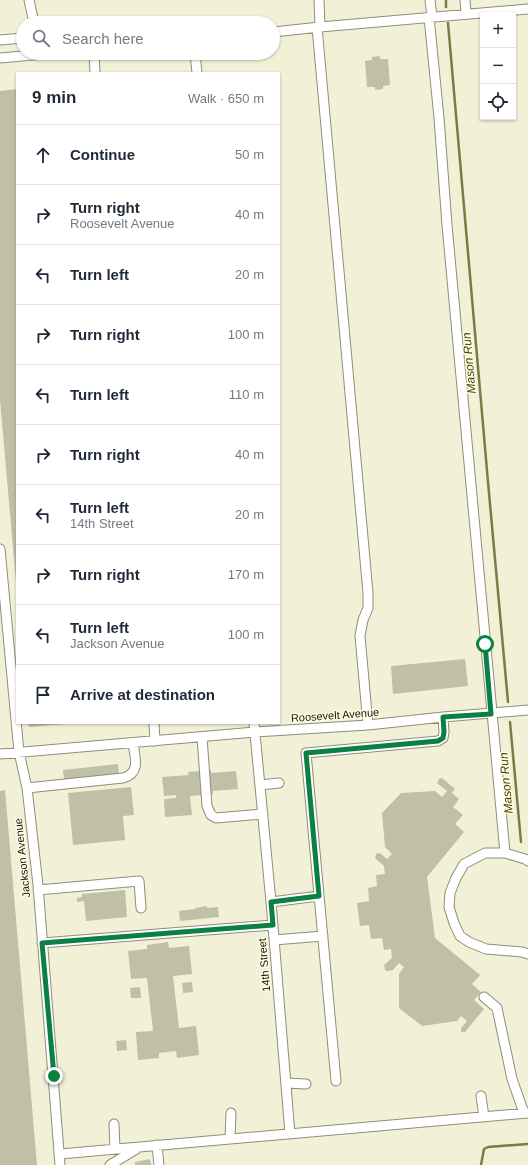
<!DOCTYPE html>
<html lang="en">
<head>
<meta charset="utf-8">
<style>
	:root { --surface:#fff; --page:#f6f6f7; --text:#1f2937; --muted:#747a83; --line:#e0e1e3 }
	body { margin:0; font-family:Helvetica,sans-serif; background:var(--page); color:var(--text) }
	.controls { position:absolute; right:12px; top:12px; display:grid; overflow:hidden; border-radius:0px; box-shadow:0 1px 3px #0004 }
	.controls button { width:36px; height:36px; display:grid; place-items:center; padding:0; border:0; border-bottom:1px solid var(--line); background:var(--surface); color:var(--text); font:20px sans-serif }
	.stop { position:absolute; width:12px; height:12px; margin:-9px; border:3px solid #0b8043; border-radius:50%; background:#fff }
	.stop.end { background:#0b8043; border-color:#fff; box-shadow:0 1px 4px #0008 }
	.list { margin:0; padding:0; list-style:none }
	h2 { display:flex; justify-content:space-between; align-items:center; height:52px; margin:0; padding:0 16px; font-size:17px }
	h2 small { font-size:13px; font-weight:400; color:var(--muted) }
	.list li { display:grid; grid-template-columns:26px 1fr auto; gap:12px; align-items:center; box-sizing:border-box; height:60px; padding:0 16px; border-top:1px solid var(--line) }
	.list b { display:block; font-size:15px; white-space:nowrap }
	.list p { margin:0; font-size:13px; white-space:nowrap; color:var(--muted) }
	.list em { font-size:13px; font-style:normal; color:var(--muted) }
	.icon { flex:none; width:22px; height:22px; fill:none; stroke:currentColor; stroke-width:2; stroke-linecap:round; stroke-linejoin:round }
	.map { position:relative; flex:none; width:528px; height:1165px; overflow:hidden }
	.search { position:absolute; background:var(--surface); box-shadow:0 1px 3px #0004; left:16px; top:16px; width:264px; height:44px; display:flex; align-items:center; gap:10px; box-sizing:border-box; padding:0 14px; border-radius:22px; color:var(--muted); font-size:15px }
	.panel { position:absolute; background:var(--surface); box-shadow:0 1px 3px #0004; left:16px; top:72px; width:264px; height:652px; border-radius:0px }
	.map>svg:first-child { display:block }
</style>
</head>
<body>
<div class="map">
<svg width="528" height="1165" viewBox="0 0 528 1165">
	<rect width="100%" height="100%" fill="#f2f1d7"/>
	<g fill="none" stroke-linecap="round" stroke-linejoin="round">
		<!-- stream -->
		<path stroke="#7d7a46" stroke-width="2.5" d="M446,0v7
			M448,23l40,459 20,220
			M510,722l11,120
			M481,1165l3,-16 4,-2 40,-3"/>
	</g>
	<!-- building -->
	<path fill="#c0bfa7" d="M380,56v3h8l2,26 -7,1v3l-8,1v-3h-8l-2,-26 7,-1v-3z
		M17,89v493h-1l-16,-182v-309z
		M465,659l3,27 -75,8 -2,-28z
		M28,723h37v1l-36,3z
		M118,764l1,11 -55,5 -1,-10z
		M211,770v3l25,-2 2,18 -25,2v3l-23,2 2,19 -27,2 -1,-18 12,-1v-3l-12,1 -2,-19 27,-2 -1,-3z
		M442,778l13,11 -3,4 7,6 -6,8 10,8 -8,9 9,8 -37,45 8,61 45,37 -8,9 9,8 -7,8 10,9 -19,23h-4v-4l6,-7 -6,-5 -4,5 -35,5 -23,-18v-34l5,-7 -5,-4 -6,7 -5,1 -3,-1 -1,-5 8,-7 -1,-9 -7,1 -2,-12 -11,1 -2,-14 -9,1 -3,-23 12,-2 -1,-13 9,-2 -1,-11 9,-1 -1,-8 -9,-8 1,-4 4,-1 7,6 5,-5 -7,-7 -3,-34 19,-20 34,-2 7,6 5,-6 -10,-8 2,-4z
		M131,787l3,28 -11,1 2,24 -52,5 -5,-52z
		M5,790l32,375h-37v-374z
		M125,890l2,27 -41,4 -2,-20 -7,1v-4l5,-1v-3z
		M207,906v2l11,-1 1,10 -39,4 -1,-10 16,-2v-1z
		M168,942l1,6 20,-2 3,28 -19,2 6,52 17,-2 3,29 -22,3 -1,-7 -17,2v5l-21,2 -2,-28 17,-1 -6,-53 -16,1 -3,-28 19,-2v-4z
		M192,982l1,10 -10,1 -1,-10z
		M140,987l1,11h-10l-1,-10z
		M126,1040l1,10 -10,1 -1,-10z
		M150,1159l1,6h-16v-3z"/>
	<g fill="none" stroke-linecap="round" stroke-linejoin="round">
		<defs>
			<path id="minor" d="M29,0l5,23
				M319,0l1,27
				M430,0l2,17
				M465,0l1,13
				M429,17l10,101 8,107 58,628
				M317,27l51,566v15l-5,12 -3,16 8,89
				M273,32l47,-5 208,-18
				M0,40l23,-2
				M94,53l1,20
				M195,53l2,20
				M0,58l55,-5
				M0,549l19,203 8,36 11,97 22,280
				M154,723l1,18
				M254,723l17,179 19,232
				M202,737l5,69 4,9 5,3 47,-4
				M0,754l255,-22 113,-7 75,-8 85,-7
				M260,785l19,-2
				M27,788l96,-10c18,-5 12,-20 10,-35
				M528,861l-3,-2 -20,-6h-20l-21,11 -8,14 -6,15 -1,14 5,16 6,13 9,6 17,7 36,3 6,2
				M38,890l101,-9 2,27
				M271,902l48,-6
				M274,940l49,-4
				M42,943l231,-18
				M484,997l13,11 15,71 12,34
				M336,1081l-30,-328 132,-12 5,-3 1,-6 -1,-15
				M286,1083l20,1
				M481,1096l3,21
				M114,1124l1,25
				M230,1139l1,-26
				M157,1145l2,20
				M60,1154l468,-41
				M110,1165l28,-17"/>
		</defs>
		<!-- minor casing -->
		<use href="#minor" stroke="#8f8e77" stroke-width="11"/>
		<!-- minor -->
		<use href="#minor" stroke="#fff" stroke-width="9"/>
	</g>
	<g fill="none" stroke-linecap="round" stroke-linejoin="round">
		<!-- route -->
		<path stroke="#0b8043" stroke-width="5" d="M54,1076l-12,-133 231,-18 -2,-23 48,-6 -13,-143 132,-12 5,-3 1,-6 -1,-15 48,-3 -6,-70"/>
	</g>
	<g text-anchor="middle" stroke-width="3" stroke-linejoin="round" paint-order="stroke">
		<!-- street labels -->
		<g font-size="11" fill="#14130b" stroke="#fffee4">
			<text transform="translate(335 715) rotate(-4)" y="4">Roosevelt Avenue</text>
			<text transform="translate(22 858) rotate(-96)" y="4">Jackson Avenue</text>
			<text transform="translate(264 965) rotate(-95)" y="4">14th Street</text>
		</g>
		<!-- water labels -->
		<g font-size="12" font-style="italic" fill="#454108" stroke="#fffee4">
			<text transform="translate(469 363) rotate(-95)" y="4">Mason Run</text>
			<text transform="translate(506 783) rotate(-95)" y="4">Mason Run</text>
		</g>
	</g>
</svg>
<div class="controls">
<button>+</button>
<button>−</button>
<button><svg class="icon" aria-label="locate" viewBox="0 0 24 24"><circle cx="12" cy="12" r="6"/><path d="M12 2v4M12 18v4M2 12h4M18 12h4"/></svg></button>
</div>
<div class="stop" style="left:485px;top:644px"></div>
<div class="stop end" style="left:54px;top:1076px"></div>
<div class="search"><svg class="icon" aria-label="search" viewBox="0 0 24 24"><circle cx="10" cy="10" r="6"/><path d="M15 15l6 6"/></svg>Search here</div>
<section class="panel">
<h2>9 min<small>Walk · 650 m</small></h2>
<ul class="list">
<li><svg class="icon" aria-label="ahead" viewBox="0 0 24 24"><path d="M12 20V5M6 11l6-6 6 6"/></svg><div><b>Continue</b></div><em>50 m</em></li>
<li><svg class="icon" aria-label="right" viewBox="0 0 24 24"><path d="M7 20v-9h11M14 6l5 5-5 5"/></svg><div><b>Turn right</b><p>Roosevelt Avenue</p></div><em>40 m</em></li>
<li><svg class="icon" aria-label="left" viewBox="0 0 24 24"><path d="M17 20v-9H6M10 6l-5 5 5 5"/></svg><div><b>Turn left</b></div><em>20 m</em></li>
<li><svg class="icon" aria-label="right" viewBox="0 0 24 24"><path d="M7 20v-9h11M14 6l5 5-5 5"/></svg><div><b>Turn right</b></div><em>100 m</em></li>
<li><svg class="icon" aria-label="left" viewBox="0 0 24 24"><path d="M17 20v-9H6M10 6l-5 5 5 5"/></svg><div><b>Turn left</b></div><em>110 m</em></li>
<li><svg class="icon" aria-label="right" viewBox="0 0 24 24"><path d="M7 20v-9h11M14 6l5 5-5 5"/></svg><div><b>Turn right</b></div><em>40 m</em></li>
<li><svg class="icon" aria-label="left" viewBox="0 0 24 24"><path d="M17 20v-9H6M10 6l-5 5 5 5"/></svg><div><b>Turn left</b><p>14th Street</p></div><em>20 m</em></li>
<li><svg class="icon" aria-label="right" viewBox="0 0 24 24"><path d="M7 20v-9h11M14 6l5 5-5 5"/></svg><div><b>Turn right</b></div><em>170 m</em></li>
<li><svg class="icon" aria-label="left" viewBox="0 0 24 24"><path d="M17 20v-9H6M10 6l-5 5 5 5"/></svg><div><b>Turn left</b><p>Jackson Avenue</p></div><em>100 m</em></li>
<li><svg class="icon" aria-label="arrive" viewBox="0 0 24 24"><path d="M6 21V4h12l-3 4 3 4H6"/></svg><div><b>Arrive at destination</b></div></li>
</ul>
</section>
</div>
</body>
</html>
